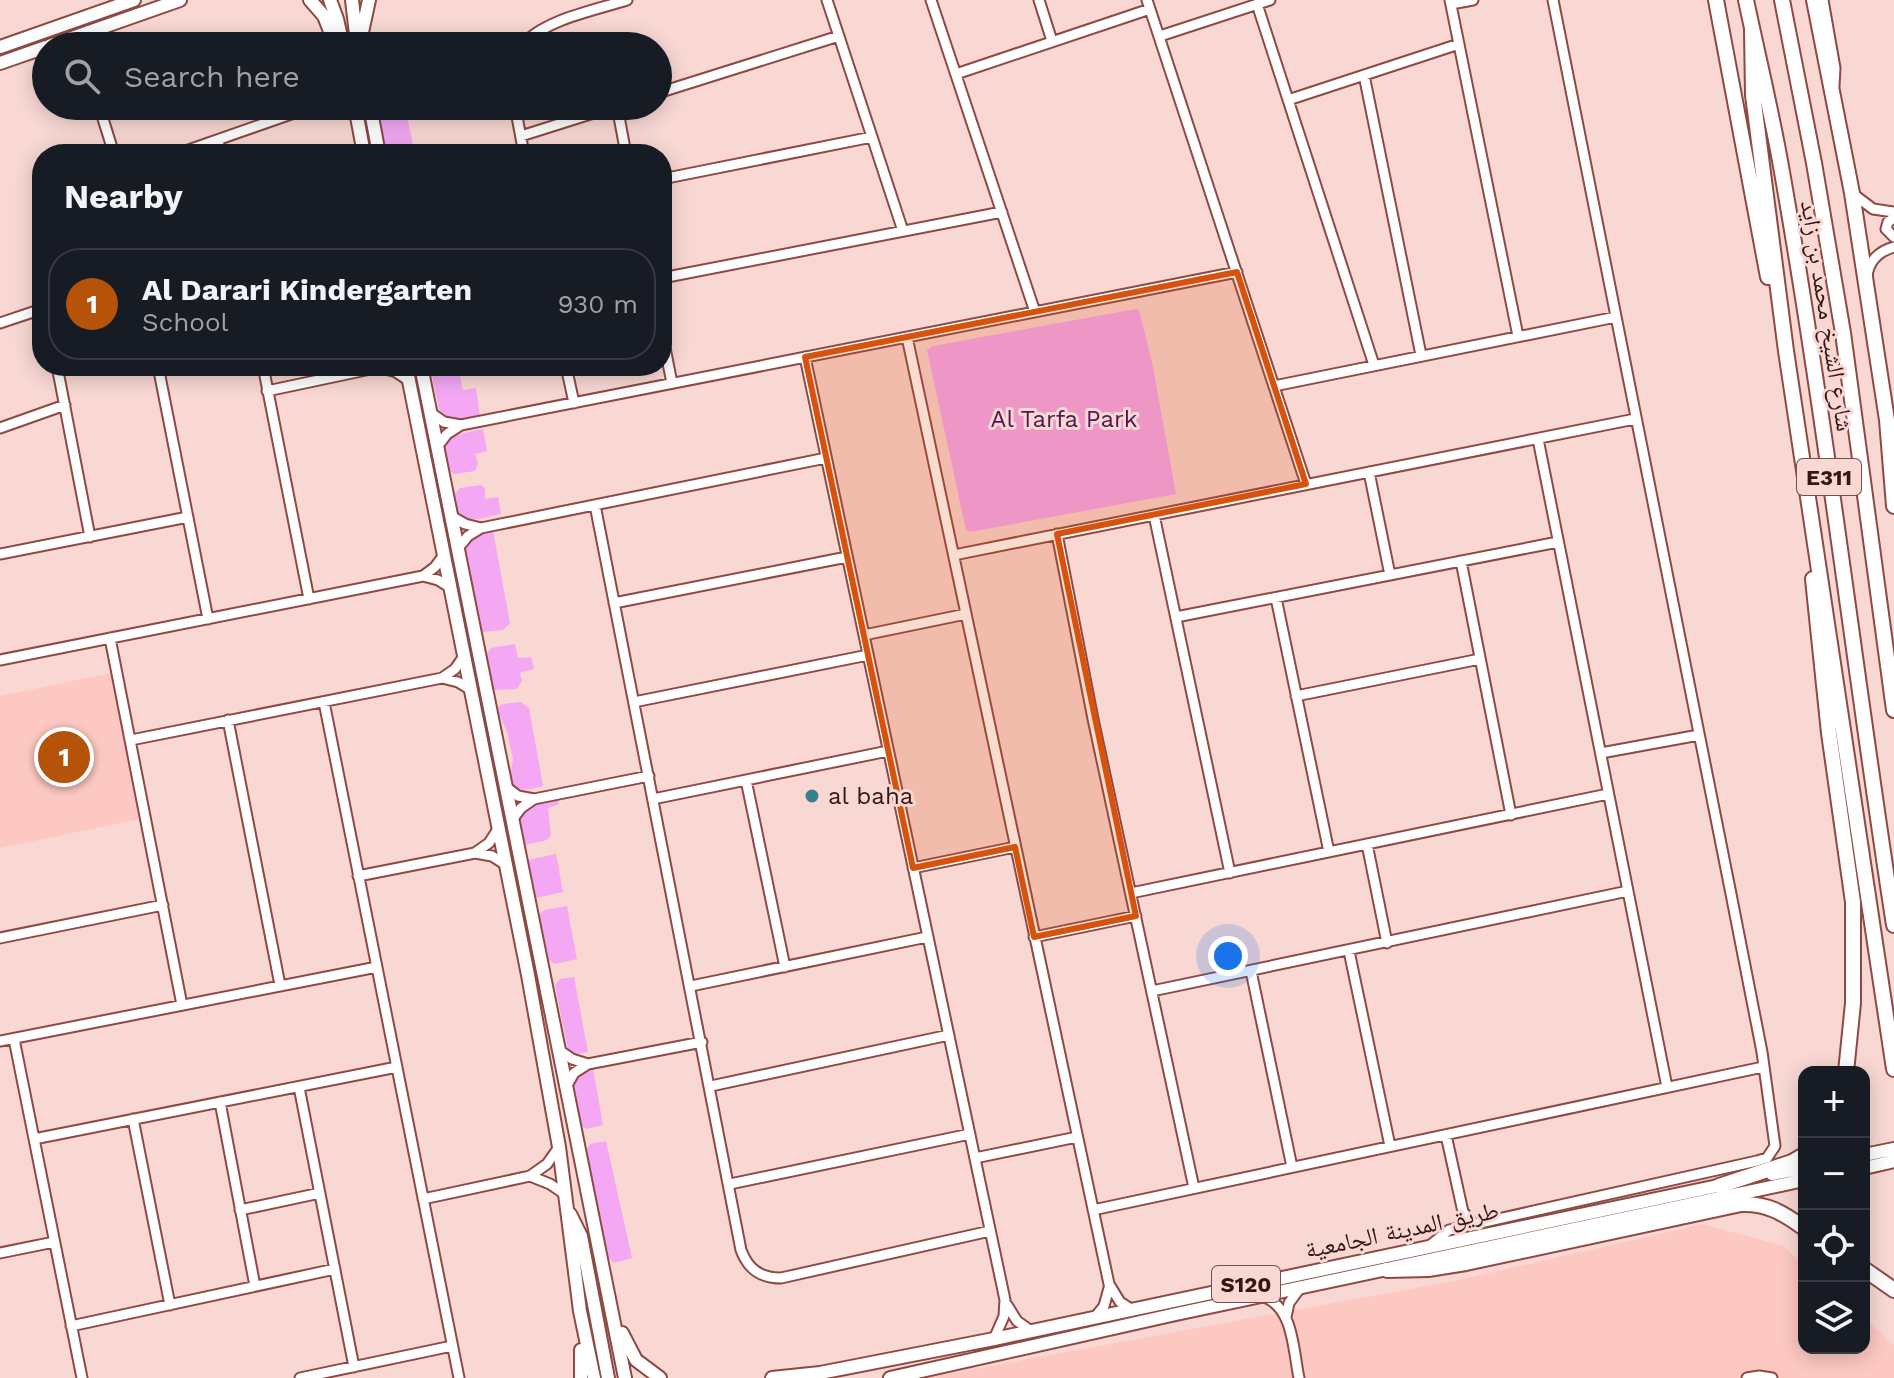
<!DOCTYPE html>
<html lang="en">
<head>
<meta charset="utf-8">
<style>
	:root { --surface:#171b24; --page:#20242c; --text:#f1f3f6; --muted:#9ea1a6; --line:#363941; --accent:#b45309 }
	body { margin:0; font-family:"Work Sans","Noto Naskh Arabic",sans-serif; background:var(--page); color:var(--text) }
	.controls { position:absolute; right:24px; bottom:24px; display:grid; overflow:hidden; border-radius:16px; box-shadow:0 4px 20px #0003 }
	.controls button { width:72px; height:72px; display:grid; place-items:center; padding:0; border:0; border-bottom:2px solid var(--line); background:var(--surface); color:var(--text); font:40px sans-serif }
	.you { position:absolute; left:1228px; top:956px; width:28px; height:28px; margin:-20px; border:6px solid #fff; border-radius:50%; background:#1a73e8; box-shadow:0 0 0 12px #1a73e833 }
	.badge { display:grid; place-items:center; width:52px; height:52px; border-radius:50%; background:var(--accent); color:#fff; font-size:26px; font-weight:700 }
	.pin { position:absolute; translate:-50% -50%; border:4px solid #fff; box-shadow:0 2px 8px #0006 }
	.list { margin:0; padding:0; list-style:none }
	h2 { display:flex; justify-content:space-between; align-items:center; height:104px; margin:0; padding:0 32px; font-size:34px }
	h2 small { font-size:26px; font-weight:400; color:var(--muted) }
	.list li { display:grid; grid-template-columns:52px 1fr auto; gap:24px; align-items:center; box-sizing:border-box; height:112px; margin:0 16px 16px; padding:0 16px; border:2px solid var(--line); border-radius:32px }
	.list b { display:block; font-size:30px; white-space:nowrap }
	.list p { margin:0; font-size:26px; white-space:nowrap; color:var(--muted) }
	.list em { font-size:26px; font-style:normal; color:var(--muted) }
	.icon { flex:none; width:44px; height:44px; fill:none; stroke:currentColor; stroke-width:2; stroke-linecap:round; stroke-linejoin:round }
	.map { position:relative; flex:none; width:1894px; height:1378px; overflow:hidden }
	.search { position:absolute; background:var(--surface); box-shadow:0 4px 20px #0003; left:32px; top:32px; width:640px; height:88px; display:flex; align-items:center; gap:20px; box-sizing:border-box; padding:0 28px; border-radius:44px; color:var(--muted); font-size:30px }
	.panel { position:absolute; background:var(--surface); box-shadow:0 4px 20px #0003; left:32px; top:144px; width:640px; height:232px; border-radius:32px }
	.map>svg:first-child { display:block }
</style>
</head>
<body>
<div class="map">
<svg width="1894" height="1378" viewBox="0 0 1894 1378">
	<rect width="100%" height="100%" fill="#f9d8d4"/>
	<!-- built -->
	<path fill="#fdc8c1" d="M111,673l29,146 -140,29v-152z
		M1703,1224l80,22 21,19v83h60v-30l30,27v33h-969l529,-97z"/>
	<!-- green -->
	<path fill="#f4a8f4" d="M377,106h28l10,48h-29z
		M1136,309l3,1 13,52 24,132 -206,38 -4,-2 -39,-180 6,-4z
		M430,366h28l5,24 13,-2 4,28 -29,3 -11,-6z
		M483,429l4,22 -12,3 3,10 -3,7 -21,3 -4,-3 -3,-17 -4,-2c5,-19 24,-19 40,-23z
		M481,485l4,3v11l13,-2 3,17c-17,3 -35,12 -47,-4l3,-4 -2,-12 5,-6z
		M493,531l17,92 -7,7 -21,2 -15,-75 -4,-5c4,-17 15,-18 30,-21z
		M515,644l3,14 13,-1 3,12 -14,4 2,8 -5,8 -24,1 -7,-36 5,-6z
		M521,702l8,6 14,78c-14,3 -24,8 -34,-4l4,-23 -6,-27 -10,-23 5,-5z
		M558,799l1,5 -11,4 3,27 -4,5 -22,5 -4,-18 -4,-1 -1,-6 11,-14z
		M556,854l7,38 -27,6 -8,-38z
		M567,906l10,53 -22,5 -6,-4 -10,-45 5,-5z
		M574,977l14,75 -12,2 -8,-3 -13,-66 5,-6z
		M584,1068h9l10,57 -16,4 -7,-4 -6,-32 -5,-6 2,-9z
		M606,1141l26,117 -18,5 -5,-5 -23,-107 4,-7z"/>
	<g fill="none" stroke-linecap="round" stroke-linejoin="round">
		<defs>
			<path id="minor" d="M827,0l76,231
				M931,0l104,312
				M1039,0l13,41
				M1147,0l159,484
				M1450,0l68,336
				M1823,0l12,68 -1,18
				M1257,4l117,361
				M1451,4l22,-4
				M1160,36l110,-36
				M522,46c20,-26 74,-36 105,-46
				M956,74l194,-65
				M1364,75l57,280
				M658,93l181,-57
				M1288,100l171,-56
				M99,106l15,48
				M515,106l9,48
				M617,106l9,48
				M521,136l95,-30
				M218,140l3,14
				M177,154l137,-48
				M662,179l210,-42
				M1852,193l21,16 21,3
				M1894,218l-6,4 -2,7 8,8
				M1867,276c2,-15 12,-25 27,-29
				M662,278l340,-66
				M0,323l42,-14
				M662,333l10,50
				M907,337l202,947 11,18 11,7
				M805,357l200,943 -1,16 -10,23
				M57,366l33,171
				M158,366l50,253
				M263,366l46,233
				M566,366l8,37
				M382,368l14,4 12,8
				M1274,386l342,-69
				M267,391l118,-25
				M431,413l13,9 17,3
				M0,428l65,-23
				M1538,439l129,648
				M437,447l10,-13 14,-9 776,-153
				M1369,472l21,103
				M595,505l146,745c7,19 19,28 40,28l209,-47
				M1154,515l76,358
				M451,516l14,8 16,4
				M1057,534l36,185 101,469
				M458,548l10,-12 13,-8 345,-70
				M0,554l188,-37
				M954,555l681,-136
				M1461,561l50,254
				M423,576l12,-9 9,-12
				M1276,598l53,254
				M614,603l233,-46
				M1176,617l382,-75
				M864,635l102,-21
				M110,638l72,367
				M0,660l423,-84 15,4 13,8
				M442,678l16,4 13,8
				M1296,696l184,-37
				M324,702l135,676
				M634,702l234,-47
				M228,720l52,265
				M131,740l311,-62 13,-9 9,-13
				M1601,753l98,-18
				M746,780l39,187
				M505,786l13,10 16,3
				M653,799l235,-48
				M512,820l9,-12 13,-9 115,-23
				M1367,844l20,99
				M476,852l13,-9 9,-14
				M913,868l102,-21
				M358,876l117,-23 17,3 14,9
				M1131,893l477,-99
				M1034,937l102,-21
				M0,938l163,-33
				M1349,951l41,195
				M1251,971l41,196
				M691,986l236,-49
				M1152,991l476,-100
				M14,1039l68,339
				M0,1041l377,-74
				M559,1050l13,9 16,5
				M711,1086l238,-51
				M299,1087l55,280
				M566,1087l8,-14 14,-9 114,-22
				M220,1102l35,184
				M133,1119l37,186
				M1446,1135l17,77 12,13
				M34,1139l363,-72
				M975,1158l102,-21
				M530,1176l20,8 16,11
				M730,1184l240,-50
				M423,1199l107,-23 17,-12 12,-17
				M240,1210l80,-17
				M1093,1210l670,-143
				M1428,1247l21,-17 308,-69 10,-3 8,-12 -13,-94 -31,-158 -178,-894
				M0,1253l54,-11
				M1261,1296c33,9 32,54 38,82
				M1007,1305l10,16 14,10
				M1095,1317l9,-11 5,-18
				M1286,1317l3,-14 11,-15
				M71,1326l264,-57
				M300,1378l152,-32
				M1747,1378l12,-2 13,2"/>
			<path id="major" d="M310,0l14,16 12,30
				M330,0l7,19 6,27
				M352,0l5,43
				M49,46l131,-46
				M359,46l10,-46
				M0,47l134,-47
				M0,63l46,-16
				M355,106l9,48
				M370,106l9,48
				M406,366l122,609 31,172 21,164 14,67
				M421,366l204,1012
				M1864,1155l30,-6
				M1864,1168l30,-7
				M1772,1174l32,-6
				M570,1214l11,22 27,142
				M622,1333l14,27 24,18
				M581,1350v28
				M772,1378l48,-5 174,-34 733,-155
				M890,1378l286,-64 628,-134"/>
			<path id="highway" d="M1716,0l52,277
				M1746,0c12,57 26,114 36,172 44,249 73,502 112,753
				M1782,0l32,163 29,170 51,377
				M1814,0l38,193 35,227 7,86
				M1752,30l1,65 33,256 108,718
				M1813,579l16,154 24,169v101l-7,69
				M1719,1186l73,-24 12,-7
				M1864,1269l30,21
				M1387,1270l41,-1 38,-6 275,-59c26,-1 42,9 63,24"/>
		</defs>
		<!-- minor casing -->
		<use href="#minor" stroke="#8d4943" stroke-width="13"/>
		<!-- major casing -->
		<use href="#major" stroke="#8d4943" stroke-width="16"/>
		<!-- highway casing -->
		<use href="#highway" stroke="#8d4943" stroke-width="18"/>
		<!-- minor -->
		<use href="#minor" stroke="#fff" stroke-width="9"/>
		<!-- major -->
		<use href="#major" stroke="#fff" stroke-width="12"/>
		<!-- highway -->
		<use href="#highway" stroke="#fff" stroke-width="14"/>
	</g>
	<!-- marked area -->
	<path fill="#d6520d" fill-opacity="0.2" stroke="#d6520d" stroke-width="6" stroke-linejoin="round" d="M1237,272l69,212 -249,50 79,382 -102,21 -19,-90 -102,21 -108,-511z"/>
	<!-- markers -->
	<circle fill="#39818a" stroke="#f9d8d4" stroke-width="3" cx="812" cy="796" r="8"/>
	<g text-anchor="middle" stroke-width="6" stroke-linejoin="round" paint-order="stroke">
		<!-- shield labels -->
		<g fill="#f9d8d4" stroke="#6f514e" stroke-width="2">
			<rect x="1797" y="459" width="64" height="36" rx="6"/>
			<rect x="1212" y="1266" width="68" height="36" rx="6"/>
		</g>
		<g font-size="22" font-weight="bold" fill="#341715">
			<text x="1829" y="485">E311</text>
			<text x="1246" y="1292">S120</text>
		</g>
		<!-- street labels -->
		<g font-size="24" fill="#341715" stroke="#f9d8d4">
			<text transform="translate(1827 316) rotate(81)" y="8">شارع الشيخ محمد بن زايد</text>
			<text transform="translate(1402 1230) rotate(-12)" y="8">طريق المدينة الجامعية</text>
		</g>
		<!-- park labels -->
		<g font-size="24" fill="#511653" stroke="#f9d8d4">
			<text x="1064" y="427">Al Tarfa Park</text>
		</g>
		<!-- poi labels -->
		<g font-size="24" fill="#341715" stroke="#f9d8d4" text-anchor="start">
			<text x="828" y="804">al baha</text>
		</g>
	</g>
</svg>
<div class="controls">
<button>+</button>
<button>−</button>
<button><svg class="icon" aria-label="locate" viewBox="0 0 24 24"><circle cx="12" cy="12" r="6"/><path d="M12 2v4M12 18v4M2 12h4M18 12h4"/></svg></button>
<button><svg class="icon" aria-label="layers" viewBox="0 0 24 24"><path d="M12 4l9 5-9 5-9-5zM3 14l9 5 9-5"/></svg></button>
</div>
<div class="you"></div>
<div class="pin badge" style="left:64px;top:757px">1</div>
<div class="search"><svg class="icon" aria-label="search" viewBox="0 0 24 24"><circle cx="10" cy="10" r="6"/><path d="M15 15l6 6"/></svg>Search here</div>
<section class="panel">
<h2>Nearby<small></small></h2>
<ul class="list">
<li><span class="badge">1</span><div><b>Al Darari Kindergarten</b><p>School</p></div><em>930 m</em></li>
</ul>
</section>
</div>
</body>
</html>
